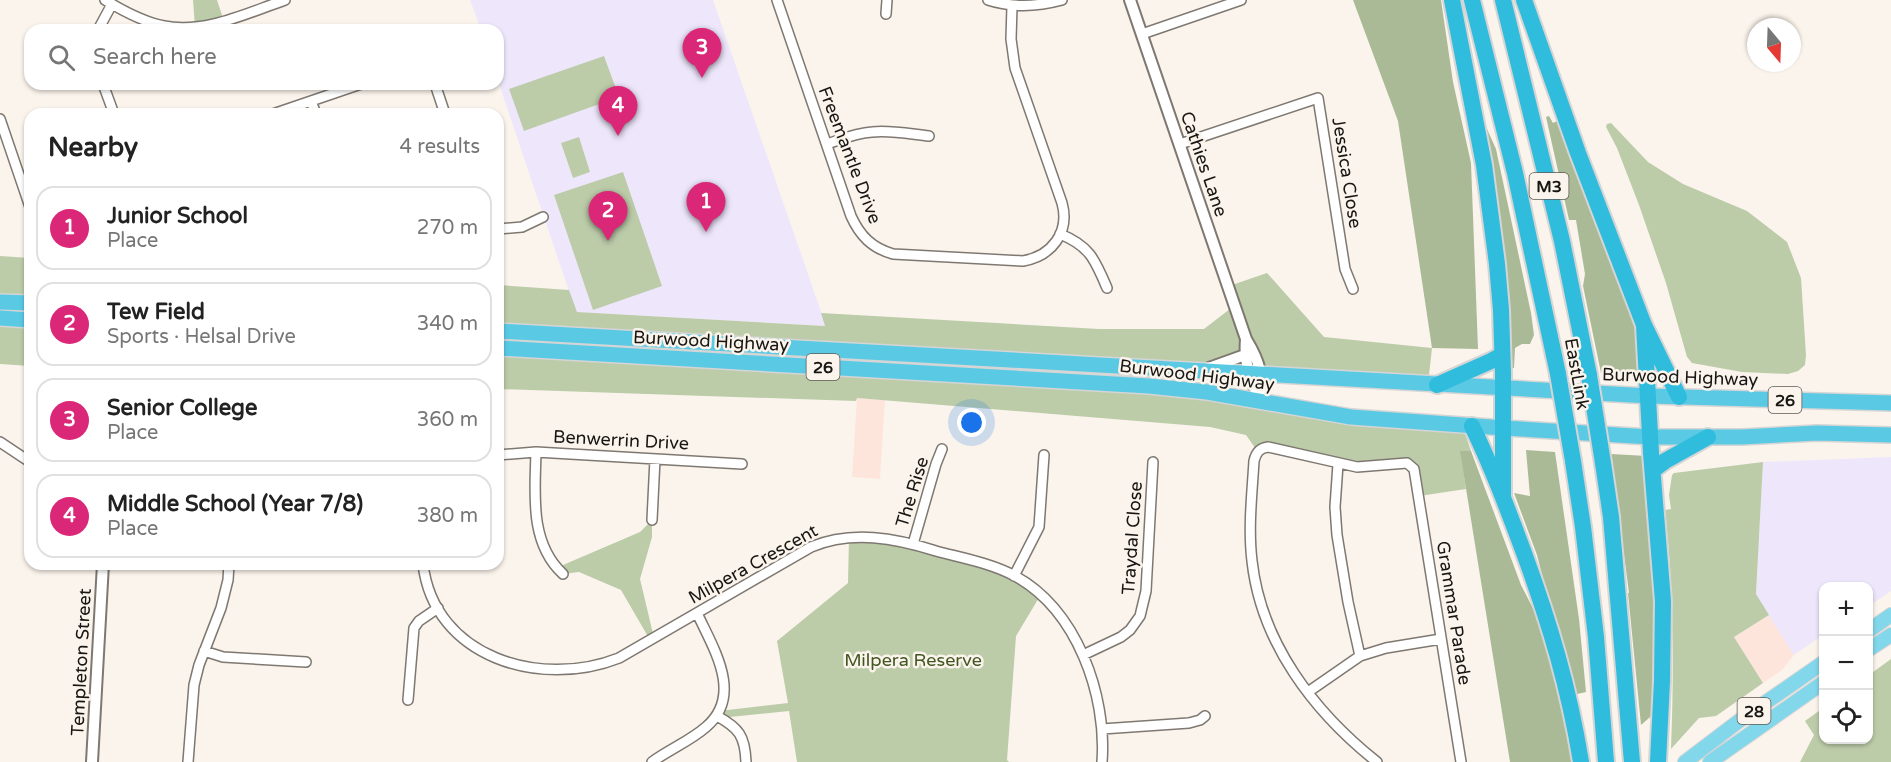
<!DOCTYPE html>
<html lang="en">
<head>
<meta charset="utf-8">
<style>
	:root { --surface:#fff; --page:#f2f2f2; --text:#222; --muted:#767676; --line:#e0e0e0; --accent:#db2777 }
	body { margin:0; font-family:"Varela Round",sans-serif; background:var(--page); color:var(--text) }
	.controls { position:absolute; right:18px; bottom:18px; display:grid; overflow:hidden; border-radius:12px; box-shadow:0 2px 4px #0004 }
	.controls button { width:54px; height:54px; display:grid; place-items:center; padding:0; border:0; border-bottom:2px solid var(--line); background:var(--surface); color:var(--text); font:30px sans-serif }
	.compass { position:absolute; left:1747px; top:18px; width:54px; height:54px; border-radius:50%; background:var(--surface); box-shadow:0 2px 4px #0004; rotate:161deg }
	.you { position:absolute; left:972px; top:423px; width:21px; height:21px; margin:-15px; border:4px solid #fff; border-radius:50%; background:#1a73e8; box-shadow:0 0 0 9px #1a73e833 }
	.badge { display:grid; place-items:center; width:39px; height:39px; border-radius:50%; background:var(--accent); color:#fff; font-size:20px; font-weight:700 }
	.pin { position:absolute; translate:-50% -50px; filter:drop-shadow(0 2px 3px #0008) }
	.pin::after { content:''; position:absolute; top:32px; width:21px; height:18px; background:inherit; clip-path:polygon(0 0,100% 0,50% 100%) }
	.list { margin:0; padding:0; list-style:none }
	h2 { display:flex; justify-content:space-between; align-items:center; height:78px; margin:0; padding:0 24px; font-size:26px }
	h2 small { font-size:20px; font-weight:400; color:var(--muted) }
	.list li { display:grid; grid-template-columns:39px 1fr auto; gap:18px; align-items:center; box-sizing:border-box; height:84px; margin:0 12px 12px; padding:0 12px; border:2px solid var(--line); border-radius:18px }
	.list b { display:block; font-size:22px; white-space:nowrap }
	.list p { margin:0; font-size:20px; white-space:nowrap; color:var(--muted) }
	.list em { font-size:20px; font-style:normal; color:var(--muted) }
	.icon { flex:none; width:33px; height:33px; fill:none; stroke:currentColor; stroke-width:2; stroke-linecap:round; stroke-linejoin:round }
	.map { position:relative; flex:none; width:1891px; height:762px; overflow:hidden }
	.search { position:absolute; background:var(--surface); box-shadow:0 2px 4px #0004; left:24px; top:24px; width:480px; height:66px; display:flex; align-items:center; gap:15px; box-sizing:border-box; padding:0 21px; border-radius:18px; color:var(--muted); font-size:22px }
	.panel { position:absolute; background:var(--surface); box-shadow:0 2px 4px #0004; left:24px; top:108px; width:480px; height:462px; border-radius:18px }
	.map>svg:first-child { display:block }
</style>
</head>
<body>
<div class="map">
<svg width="1891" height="762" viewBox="0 0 1891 762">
	<rect width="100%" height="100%" fill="#fbf4ec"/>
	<!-- commercial -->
	<path fill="#fde5db" d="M857,398l28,2 -5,79 -28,-2z
		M1769,615l25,40 -12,15 -19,13 -29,-46z"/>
	<!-- education -->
	<path fill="#eee7fc" d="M470,0h243l113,326 -250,-14 -78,-231v-51h-17z
		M1891,457v134l-22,15 -1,-20h-44l-1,49 -29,20 -38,-60 7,-133z"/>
	<!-- green -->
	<path fill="#bccca9" d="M193,0h24l7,21 -29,6z
		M604,56l15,41 -95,34 -15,-42z
		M1611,123l37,39 35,22 64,27 40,31 14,36 5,77 -1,10 -7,6 -10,3 -46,-2 -50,-9 -5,-6 -21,-74 -27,-78 -22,-57 -11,-21 1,-3z
		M579,137l11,35 -17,6 -12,-35z
		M623,172l39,114 -69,24 -39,-115z
		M0,256l30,2v45l-30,-1z
		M1267,273l57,64 108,11 -4,36 -168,-17 -15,-12 -44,16 -703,-40v-46l71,5 8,22 248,14 -4,-13 278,16h105l31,-24 -6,-19z
		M0,319l30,1v46l-30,-2z
		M498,348l651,38 313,39 9,26 -10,1 5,37 -47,7 -7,-29h-48l-95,-19 -11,4 -12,-17 -36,-8 -353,-29 -1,3 -358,-12z
		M1763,462l-7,132 13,21 -35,22 29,46 -47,33 -17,2 -28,31c3,-80 3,-159 -6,-239l6,-1 -2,-14 3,-20 2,-2z
		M652,520v17l-12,42 14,59 -4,2 -29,-50 -42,-18 -16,2 -7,-6 84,-36z
		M869,537l121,30 50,29 -24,40 -9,124 2,2h-212l-8,-51 -69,7 -1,-7 69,-8 -11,-62 71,-58 1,-45z
		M1891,659v103h-91l14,-27 -9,-14 18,-13 1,32h44l1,-65z"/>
	<!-- forest -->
	<path fill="#aaba97" d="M1353,0h88l12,82 18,81 7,186 -46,-1 -34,-227z
		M1549,116l4,7 8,-4c15,42 30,84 46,126 15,42 32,84 36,129l-42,-1 -18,-87 2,-12 -9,-54h-7l-23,-103z
		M1487,129l9,20 35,164 3,22 -4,9h-8l-7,4 -1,20h-4l-27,-238z
		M1526,450l29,2 24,167 7,73 -13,3 -36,-140 -23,-62 16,3z
		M1460,451h11l50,134 19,37 26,97 6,43h-62z
		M1611,454l36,2 6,59 4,196 -16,14 -13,-132h1z"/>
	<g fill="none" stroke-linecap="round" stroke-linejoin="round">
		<defs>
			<path id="minor" d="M105,0c18,11 38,22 59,26 41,8 83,-13 121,-26
				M777,0l74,216c9,20 21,32 42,38l130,7c29,-5 47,-29 39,-58l-47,-135 -4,-29 1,-33
				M988,0c25,8 48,7 74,0
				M886,14l1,-14
				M98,30l14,-26
				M1142,34l99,-34
				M103,84l11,30
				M435,84l10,30
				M311,101l5,13
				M273,114l88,-30
				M0,119l30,88
				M827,144c15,-5 29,-11 45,-12 19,-2 38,2 57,4
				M1180,144l138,-46 27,171 8,20
				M498,229l24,-2 21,-10
				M1060,234c30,12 35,26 47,54
				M0,442l30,20
				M536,452c-1,41 -7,91 27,122
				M498,455l38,-3 206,12
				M1338,464l-3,43 2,28 11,67 12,54
				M652,520l3,-61
				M913,544l23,-80 6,-15
				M423,564c11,94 118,125 196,94l192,-111c41,-17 84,-9 125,4 26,7 55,12 79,25 62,34 92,119 87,186
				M1014,576l25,-49 5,-72
				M204,651l19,6 83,5
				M1083,655l38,-18 9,-7 10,-14 6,-25 7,-129
				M1308,692l52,-36 26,-8 55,-9
				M408,700l6,-72 5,-7 19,-13
				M717,716c22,12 28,20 29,46
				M1102,729l87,-6 11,-3 5,-4
				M188,762l6,-77 5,-20 22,-57 7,-28 1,-16
				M652,762c18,-13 38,-21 54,-35 38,-32 7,-79 -9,-114
				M1377,762c-63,-50 -116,-119 -125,-201 -4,-33 0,-67 2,-100 2,-9 6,-13 14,-14l89,20 50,-4 7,6 47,293"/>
			<path id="tertiary" d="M1130,0l116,339c15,25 16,34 14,62
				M1246,339c-2,25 3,37 13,59
				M1206,369l39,-14
				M92,762l11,-198"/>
			<path id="primary" d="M1868,631l23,-16
				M1868,650l23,-15
				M1685,762l54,-41 85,-59
				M1710,762l114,-80"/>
			<path id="trunk" d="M0,302l30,1
				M0,318l30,2
				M498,331l1151,65 242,7
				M498,348l651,38 58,6 144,25 153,11 146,9h92l75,-4 74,2"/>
			<path id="motorway" d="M1452,0l32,165 13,99 4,46 2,63v124
				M1472,0l43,173 43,201
				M1503,0l59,241 27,134
				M1524,0l54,153 66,172 35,72
				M1644,325l7,128 12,148 -1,80 -4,81
				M1437,385l54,-24 11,-6
				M1472,426c20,41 36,84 52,127 26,71 45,135 57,209
				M1573,461l10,66 13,110 10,125
				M1603,463l8,54 21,245
				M1653,470l12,-9 43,-24"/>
		</defs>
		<!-- minor casing -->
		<use href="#minor" stroke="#7e7871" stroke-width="12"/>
		<!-- tertiary casing -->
		<use href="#tertiary" stroke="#7e7871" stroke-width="14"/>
		<!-- primary casing -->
		<use href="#primary" stroke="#d5d5d5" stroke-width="16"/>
		<!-- trunk casing -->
		<use href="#trunk" stroke="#d5d5d5" stroke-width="18"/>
		<!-- motorway casing -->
		<use href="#motorway" stroke="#d5d5d5" stroke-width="20"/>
		<!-- minor -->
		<use href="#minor" stroke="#fff" stroke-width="9"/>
		<!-- tertiary -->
		<use href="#tertiary" stroke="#fff" stroke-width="10"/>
		<!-- primary -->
		<use href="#primary" stroke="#83d7eb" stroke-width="14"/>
		<!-- trunk -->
		<use href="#trunk" stroke="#5acae4" stroke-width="15"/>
		<!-- motorway -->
		<use href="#motorway" stroke="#30bcdd" stroke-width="16"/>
		<defs>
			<path id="motorway-bridge" d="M1558,374l15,87
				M1589,375l14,88"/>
		</defs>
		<!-- motorway-bridge casing -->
		<use href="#motorway-bridge" stroke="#d5d5d5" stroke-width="20" stroke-linecap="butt"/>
		<!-- motorway-bridge -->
		<use href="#motorway-bridge" stroke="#30bcdd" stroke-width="16"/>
	</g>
	<g text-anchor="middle" stroke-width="5" stroke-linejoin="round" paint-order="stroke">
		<!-- shield labels -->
		<g fill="#fbf4ec" stroke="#5c5954" stroke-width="1.5">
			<rect x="1529.5" y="173" width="39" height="26" rx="4.5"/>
			<rect x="806.5" y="354" width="33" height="26" rx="4.5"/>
			<rect x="1768.5" y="387" width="33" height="26" rx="4.5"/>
			<rect x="1737.5" y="698" width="33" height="26" rx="4.5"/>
		</g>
		<g font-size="16" font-weight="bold" fill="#181613">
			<text x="1549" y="192">M3</text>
			<text x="823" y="373">26</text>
			<text x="1785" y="406">26</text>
			<text x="1754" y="717">28</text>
		</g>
		<!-- street labels -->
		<g font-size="18" fill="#181613" stroke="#fbf4ec">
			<text transform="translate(850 155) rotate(69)" y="6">Freemantle Drive</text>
			<text transform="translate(1204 164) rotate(71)" y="6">Cathies Lane</text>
			<text transform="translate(1347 173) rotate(81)" y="6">Jessica Close</text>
			<text transform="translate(711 341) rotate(3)" y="6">Burwood Highway</text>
			<text transform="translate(1577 374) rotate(80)" y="6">EastLink</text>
			<text transform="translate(1197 375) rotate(7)" y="6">Burwood Highway</text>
			<text transform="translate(1680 377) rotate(2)" y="6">Burwood Highway</text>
			<text transform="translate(621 440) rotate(3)" y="6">Benwerrin Drive</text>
			<text transform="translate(912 492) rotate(-73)" y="6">The Rise</text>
			<text transform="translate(1132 538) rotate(-86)" y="6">Traydal Close</text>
			<text transform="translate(753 564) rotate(-29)" y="6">Milpera Crescent</text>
			<text transform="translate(1454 613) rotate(81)" y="6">Grammar Parade</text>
			<text transform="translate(81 662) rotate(-87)" y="6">Templeton Street</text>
		</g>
		<!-- park labels -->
		<g font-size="18" fill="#415621" stroke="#fbf4ec">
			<text x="913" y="666">Milpera Reserve</text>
		</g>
	</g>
</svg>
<div class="controls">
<button>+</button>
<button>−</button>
<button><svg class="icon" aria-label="locate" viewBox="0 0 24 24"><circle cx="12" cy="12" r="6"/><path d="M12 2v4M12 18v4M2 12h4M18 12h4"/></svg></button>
</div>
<svg class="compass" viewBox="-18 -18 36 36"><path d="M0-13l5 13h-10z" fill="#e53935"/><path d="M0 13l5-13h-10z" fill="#767676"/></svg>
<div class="you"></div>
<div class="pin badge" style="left:706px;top:232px">1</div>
<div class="pin badge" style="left:608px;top:241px">2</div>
<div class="pin badge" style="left:702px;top:78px">3</div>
<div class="pin badge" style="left:618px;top:136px">4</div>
<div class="search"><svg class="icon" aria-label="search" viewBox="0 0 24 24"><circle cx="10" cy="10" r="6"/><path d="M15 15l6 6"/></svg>Search here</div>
<section class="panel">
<h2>Nearby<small>4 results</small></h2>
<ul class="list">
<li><span class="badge">1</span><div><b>Junior School</b><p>Place</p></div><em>270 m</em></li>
<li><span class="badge">2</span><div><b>Tew Field</b><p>Sports · Helsal Drive</p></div><em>340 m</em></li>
<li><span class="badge">3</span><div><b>Senior College</b><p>Place</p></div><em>360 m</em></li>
<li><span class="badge">4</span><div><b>Middle School (Year 7/8)</b><p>Place</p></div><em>380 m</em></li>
</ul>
</section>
</div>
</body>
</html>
